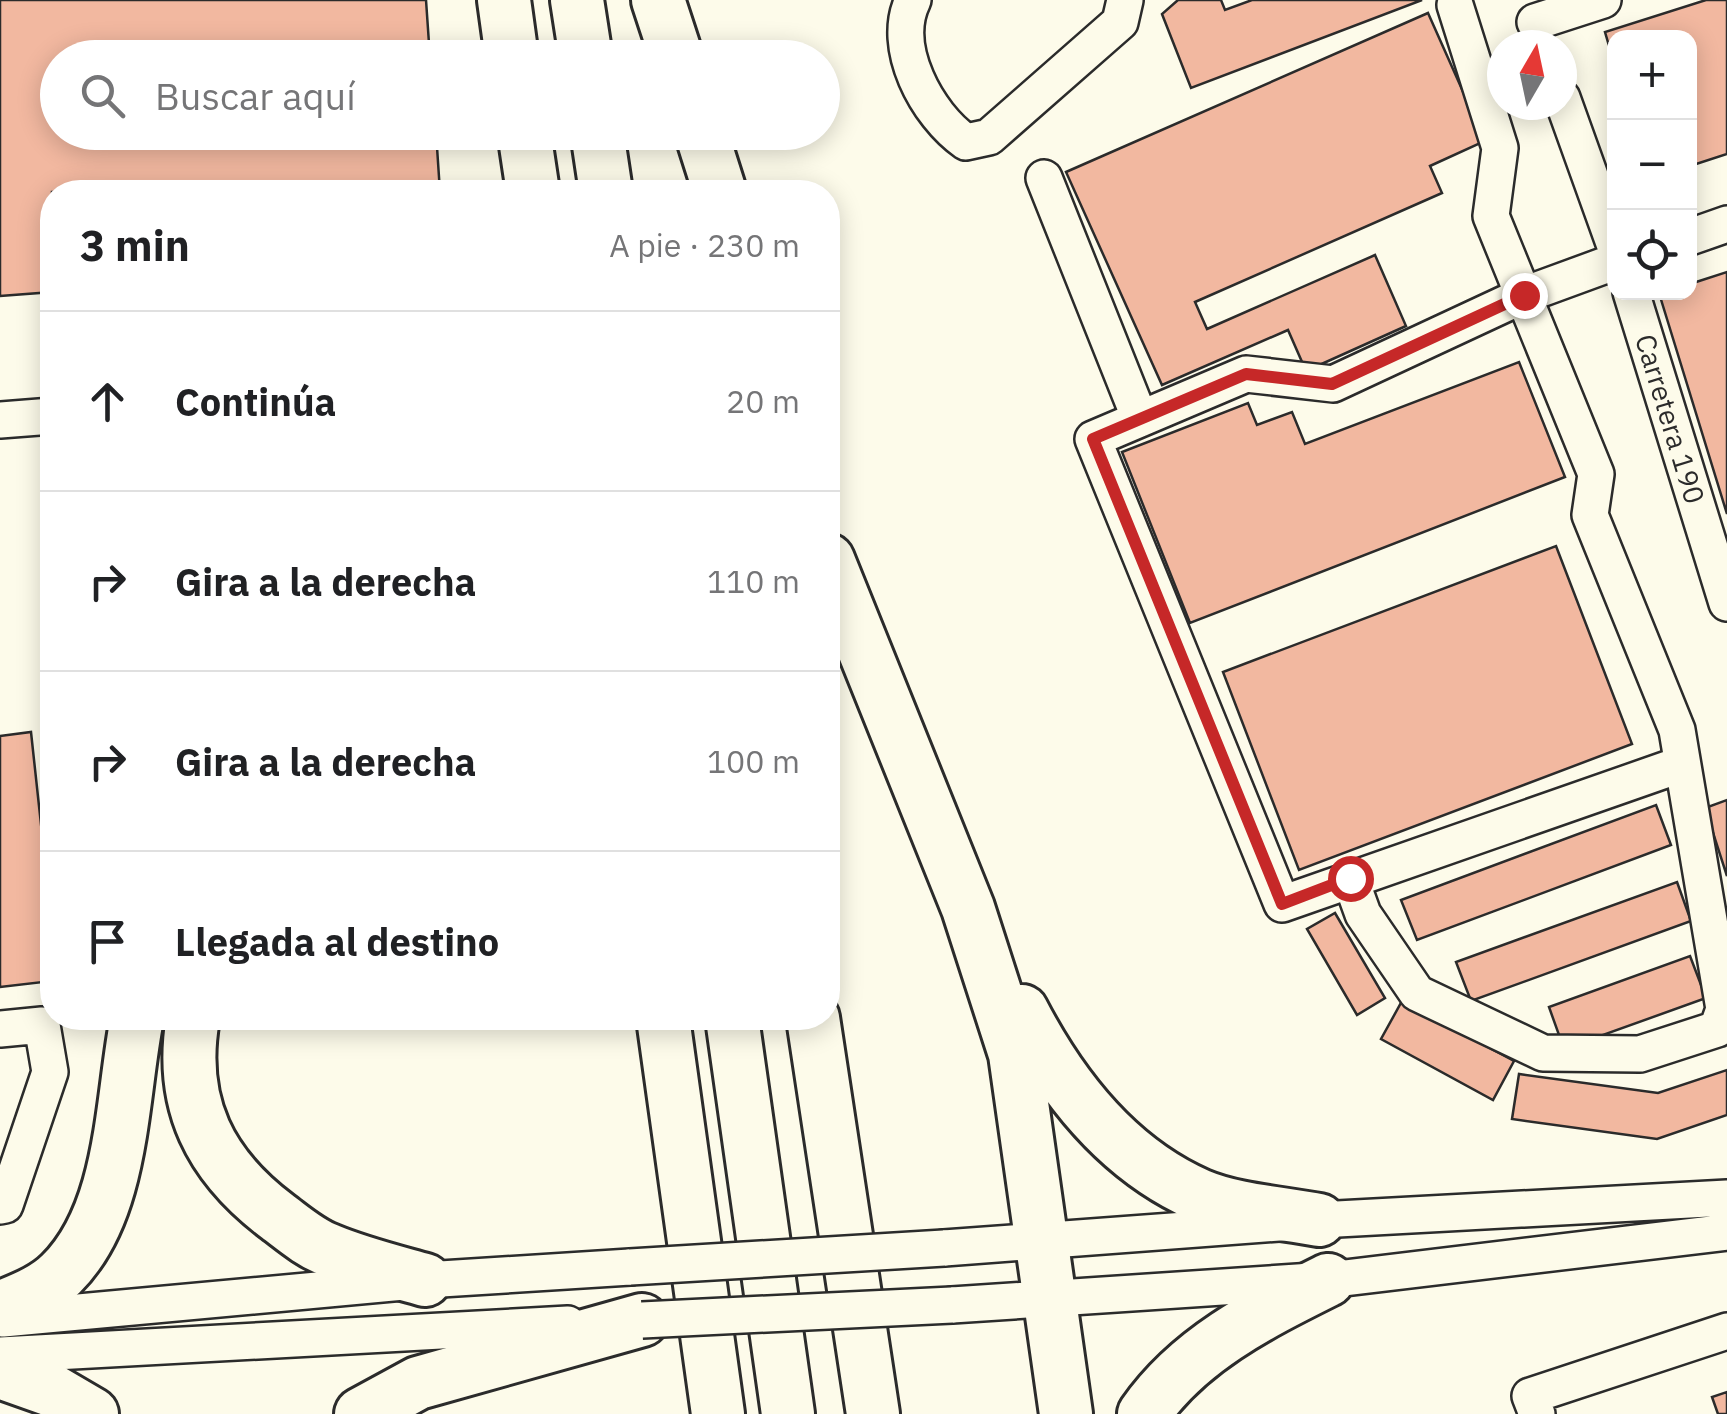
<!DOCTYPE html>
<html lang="es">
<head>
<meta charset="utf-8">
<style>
	:root { --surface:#fff; --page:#f6f6f6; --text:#202124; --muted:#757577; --line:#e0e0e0 }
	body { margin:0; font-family:"IBM Plex Sans",sans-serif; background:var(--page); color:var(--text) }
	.controls { position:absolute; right:30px; top:30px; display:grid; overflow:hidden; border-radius:20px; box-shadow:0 5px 25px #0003 }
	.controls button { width:90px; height:90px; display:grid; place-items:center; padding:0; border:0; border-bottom:2px solid var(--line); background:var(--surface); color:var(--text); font:50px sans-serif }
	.compass { position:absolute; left:1487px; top:30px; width:90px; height:90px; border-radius:50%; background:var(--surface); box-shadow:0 5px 25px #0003; rotate:9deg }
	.stop { position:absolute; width:30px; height:30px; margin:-22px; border:8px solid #c62828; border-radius:50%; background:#fff }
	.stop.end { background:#c62828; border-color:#fff; box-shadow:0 2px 10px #0008 }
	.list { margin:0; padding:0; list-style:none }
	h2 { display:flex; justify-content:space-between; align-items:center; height:130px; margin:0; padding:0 40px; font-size:42px }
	h2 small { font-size:32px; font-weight:400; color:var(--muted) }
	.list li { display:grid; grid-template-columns:65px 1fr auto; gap:30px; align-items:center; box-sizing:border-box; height:180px; padding:0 40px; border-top:2px solid var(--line) }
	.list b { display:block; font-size:38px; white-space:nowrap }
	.list em { font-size:32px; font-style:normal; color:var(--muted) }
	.icon { flex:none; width:55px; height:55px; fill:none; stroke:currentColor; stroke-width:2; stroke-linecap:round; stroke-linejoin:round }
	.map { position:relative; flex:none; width:1727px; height:1414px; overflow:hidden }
	.search { position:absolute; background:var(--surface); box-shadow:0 5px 25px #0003; left:40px; top:40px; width:800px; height:110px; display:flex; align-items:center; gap:25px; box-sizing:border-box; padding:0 35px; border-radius:55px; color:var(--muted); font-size:38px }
	.panel { position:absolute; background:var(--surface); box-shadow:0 5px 25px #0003; left:40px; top:180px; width:800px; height:850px; border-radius:40px }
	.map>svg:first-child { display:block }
</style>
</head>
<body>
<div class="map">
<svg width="1727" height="1414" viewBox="0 0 1727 1414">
	<rect width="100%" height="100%" fill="#fdfbea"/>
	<!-- building -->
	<path fill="#f2b8a0" stroke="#2b2b2b" stroke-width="2.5" d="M0,0h426l4,58h-372v74h378l4,60h-388v100l-52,4z
		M1178,0h43l4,10 27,-10h170l-231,88 -29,-74z
		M1706,0h21v154l-37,12v-128h-76v25l-9,-31z
		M1428,13l57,128 -55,25 12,27 -247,109 12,27 168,-74 31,71 -100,45 -18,-41 -126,55 -96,-213z
		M1727,272v242l-68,-221 31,-1v-8z
		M1519,362l46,115 -375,146 -68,-171 126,-49 9,22 35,-13 13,32z
		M1556,546l76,198 -333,126 -76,-198z
		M31,732l21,194v55l-52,6v-251z
		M1727,800v76l-22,-68z
		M1656,805l15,40 -254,95 -16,-40z
		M1677,882l14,39 -220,80 -15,-39z
		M1335,913l50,85 -28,17 -50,-86z
		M1690,956l16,42 -142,51 -15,-42z
		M1402,1001l112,60 -21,39 -112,-61z
		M1727,1070v45l-70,24 -145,-20 7,-45 139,19z
		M1727,1392v22h-9l-6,-17z"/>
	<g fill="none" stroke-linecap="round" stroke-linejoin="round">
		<defs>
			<path id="minor" d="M913,0c-23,47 14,115 53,142l23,-5 131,-115 5,-22
				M1535,22l68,-22
				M1562,98l52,145
				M1044,178l96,241
				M1690,237l37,-13
				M1614,262l-90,33 -191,89 -87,-10 -153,65 189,465 400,-140
				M1631,292l96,311
				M0,420l52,-4
				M1350,878l13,36 54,79 126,60 97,1 77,-25 7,-20 -47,-279 -87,-215 6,-41 -105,-258 9,-68 -45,-143
				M0,1029l42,-4 8,47 -45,133 -5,1
				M944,1248l375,-28 408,-22
				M952,1305l376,-25 399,-48
				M3,1319l422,-39 205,-13
				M0,1355l568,-31
				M1537,1414l-7,-18 197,-65"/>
			<path id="highway" d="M504,0l8,58
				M577,0l9,58
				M658,0l19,58
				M524,132l9,60
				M597,132l9,60
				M701,132l19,60
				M828,560l140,348 47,146 51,360
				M1022,1011c40,77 95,148 177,184 35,15 83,18 120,25
				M193,1018c-15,86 17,148 85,199 16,12 32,26 51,33 31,13 64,21 96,30
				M663,1018l55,396
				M732,1018l56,396
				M813,1018l60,396
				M0,1308c21,-9 44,-17 61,-34 63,-62 60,-175 76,-256
				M0,1372l51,18 41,24
				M361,1414l57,-31 224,-63
				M1144,1414c45,-65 116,-100 184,-134"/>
		</defs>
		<!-- minor casing -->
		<use href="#minor" stroke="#2b2b2b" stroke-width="40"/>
		<!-- highway casing -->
		<use href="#highway" stroke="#2b2b2b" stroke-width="58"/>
		<!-- minor -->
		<use href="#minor" stroke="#fdfbea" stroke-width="35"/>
		<!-- highway -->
		<use href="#highway" stroke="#fdfbea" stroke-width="52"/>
		<defs>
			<path id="minor-bridge" d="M630,1267l314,-19
				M642,1320l310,-15"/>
		</defs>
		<!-- minor-bridge casing -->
		<use href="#minor-bridge" stroke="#2b2b2b" stroke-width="40" stroke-linecap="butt"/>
		<!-- minor-bridge -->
		<use href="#minor-bridge" stroke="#fdfbea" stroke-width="35"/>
	</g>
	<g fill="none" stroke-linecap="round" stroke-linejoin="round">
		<!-- route -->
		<path stroke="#c62828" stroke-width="12" d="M1350,878l-68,26 -189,-465 153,-65 86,10 192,-89"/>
	</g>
	<g text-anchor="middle" stroke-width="8" stroke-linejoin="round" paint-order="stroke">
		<!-- street labels -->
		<g font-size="28" fill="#2b2b2b" stroke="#fdfbea">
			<text transform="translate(1670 419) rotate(73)" y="10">Carretera 190</text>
		</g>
	</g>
</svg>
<div class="controls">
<button>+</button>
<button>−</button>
<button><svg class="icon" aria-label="locate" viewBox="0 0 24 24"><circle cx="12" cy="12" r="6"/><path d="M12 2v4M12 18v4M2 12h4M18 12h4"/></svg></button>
</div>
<svg class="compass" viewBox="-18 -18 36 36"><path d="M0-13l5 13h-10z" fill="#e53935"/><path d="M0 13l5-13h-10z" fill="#757577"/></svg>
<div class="stop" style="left:1350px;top:878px"></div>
<div class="stop end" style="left:1524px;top:295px"></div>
<div class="search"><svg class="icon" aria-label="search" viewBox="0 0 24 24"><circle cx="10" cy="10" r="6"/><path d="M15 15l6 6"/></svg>Buscar aquí</div>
<section class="panel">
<h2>3 min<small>A pie · 230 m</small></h2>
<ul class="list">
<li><svg class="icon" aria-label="ahead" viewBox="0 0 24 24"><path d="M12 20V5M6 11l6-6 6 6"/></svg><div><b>Continúa</b></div><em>20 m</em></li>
<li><svg class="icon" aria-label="right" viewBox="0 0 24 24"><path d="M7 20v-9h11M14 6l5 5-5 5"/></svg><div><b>Gira a la derecha</b></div><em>110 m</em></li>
<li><svg class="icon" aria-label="right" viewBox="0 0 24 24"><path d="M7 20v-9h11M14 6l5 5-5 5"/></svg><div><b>Gira a la derecha</b></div><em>100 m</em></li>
<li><svg class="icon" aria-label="arrive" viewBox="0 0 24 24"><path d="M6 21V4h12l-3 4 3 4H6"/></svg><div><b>Llegada al destino</b></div></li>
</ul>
</section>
</div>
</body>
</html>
